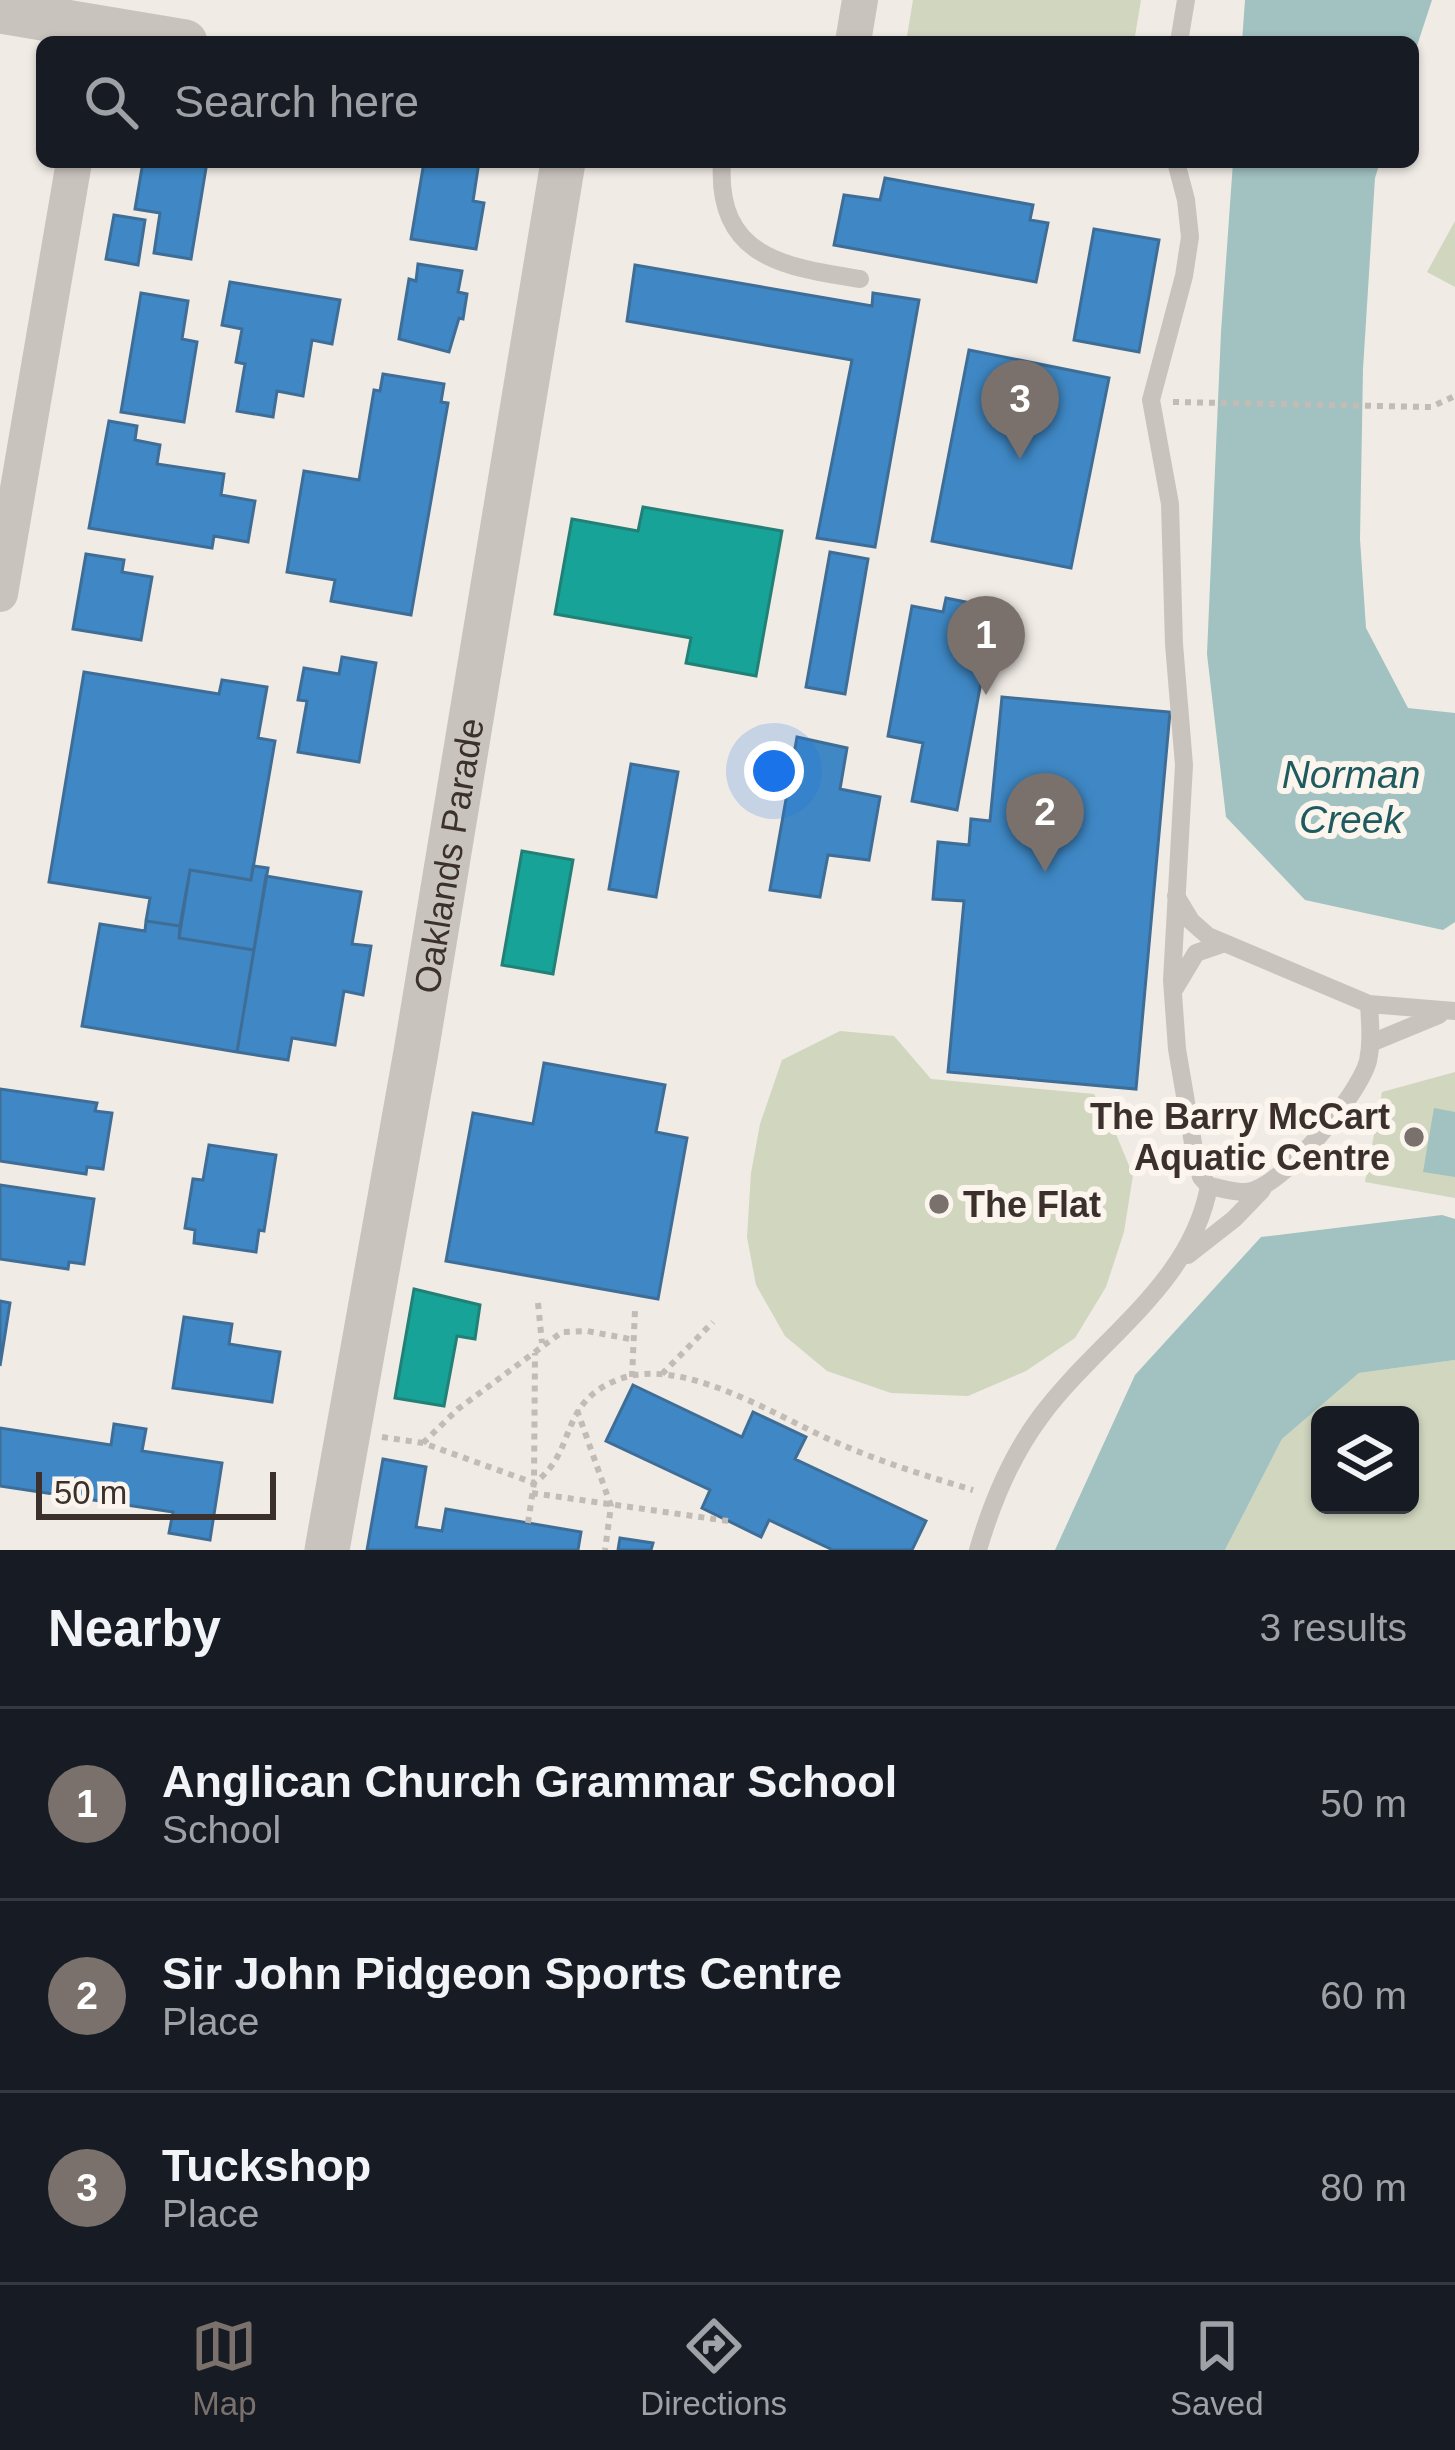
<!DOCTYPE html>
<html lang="en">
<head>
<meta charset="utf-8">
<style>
	:root { --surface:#171b24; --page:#20242c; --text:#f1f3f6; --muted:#9ea1a6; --line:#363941; --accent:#7a716c }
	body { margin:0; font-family:Helvetica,sans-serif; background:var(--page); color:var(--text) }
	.controls { position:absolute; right:36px; bottom:36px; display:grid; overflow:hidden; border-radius:18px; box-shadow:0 3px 9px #0004 }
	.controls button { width:108px; height:108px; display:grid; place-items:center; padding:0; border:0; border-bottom:3px solid var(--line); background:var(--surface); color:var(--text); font:60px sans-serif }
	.scale { position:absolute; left:36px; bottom:30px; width:240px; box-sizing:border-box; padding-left:12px; border:6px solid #3b302b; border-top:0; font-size:33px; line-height:42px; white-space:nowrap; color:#3b302b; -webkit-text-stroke:9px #fbf5ee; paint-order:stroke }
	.you { position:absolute; left:774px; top:771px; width:42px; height:42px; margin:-30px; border:9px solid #fff; border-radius:50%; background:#1a73e8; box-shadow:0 0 0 18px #1a73e833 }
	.badge { display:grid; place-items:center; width:78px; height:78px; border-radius:50%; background:var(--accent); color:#fff; font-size:39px; font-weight:700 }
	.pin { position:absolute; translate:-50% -99px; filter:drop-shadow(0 3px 6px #0008) }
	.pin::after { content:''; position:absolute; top:63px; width:42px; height:36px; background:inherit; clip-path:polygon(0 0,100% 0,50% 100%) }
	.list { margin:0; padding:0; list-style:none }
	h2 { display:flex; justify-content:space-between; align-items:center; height:156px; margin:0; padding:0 48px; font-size:51px }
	h2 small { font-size:39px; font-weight:400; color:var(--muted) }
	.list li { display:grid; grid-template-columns:78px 1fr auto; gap:36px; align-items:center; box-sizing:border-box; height:192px; padding:0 48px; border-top:3px solid var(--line) }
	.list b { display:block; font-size:45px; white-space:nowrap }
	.list p { margin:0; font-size:39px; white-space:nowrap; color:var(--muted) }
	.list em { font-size:39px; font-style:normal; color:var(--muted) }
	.icon { flex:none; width:66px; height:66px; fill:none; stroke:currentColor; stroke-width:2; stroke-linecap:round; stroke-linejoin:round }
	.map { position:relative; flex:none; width:1455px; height:1550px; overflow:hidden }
	.search { position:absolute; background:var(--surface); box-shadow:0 3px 9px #0004; left:36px; right:36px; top:36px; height:132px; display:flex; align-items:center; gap:30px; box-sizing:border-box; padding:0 42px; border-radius:18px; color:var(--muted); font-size:45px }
	.sheet { height:732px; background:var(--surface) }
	nav { display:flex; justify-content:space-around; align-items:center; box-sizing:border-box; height:168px; border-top:3px solid var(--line); background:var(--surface); font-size:33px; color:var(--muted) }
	nav a { display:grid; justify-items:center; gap:6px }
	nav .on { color:var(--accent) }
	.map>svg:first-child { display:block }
</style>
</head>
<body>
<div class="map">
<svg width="1455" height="1550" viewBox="0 0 1455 1550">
	<rect width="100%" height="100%" fill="#f0ebe5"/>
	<!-- green -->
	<path fill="#d1d6bf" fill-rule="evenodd" d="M913,0h228l-7,42h-228z
		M1455,221v66l-28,-15z
		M840,1031l54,5 37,43 163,15 16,26 23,55 -9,57 -18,55 -31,51 -49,33 -58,25 -77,-3 -64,-22 -42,-35 -29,-51 -9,-48 4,-64 9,-49 22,-64z
		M1455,1072v126l-90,-16 17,-90z
		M1455,1360v190h-230l57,-111 77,-66zM1320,1415h90v90h-90z"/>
	<!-- water -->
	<path fill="#a1c2c1" d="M1245,0h187l-19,58v-16h-171z
		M1233,162h147l-5,16 -12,191 -3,170 6,89 42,80 47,5v209l-12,8 -138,-30 -79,-83 -19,-163 14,-322z
		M1434,1108l21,4v65l-32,-5z
		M1442,1215l13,4v141l-96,13 -77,66 -57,111h-170l80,-175 126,-138z"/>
	<!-- schools -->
	<path fill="#3f88c5" stroke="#3e6e97" stroke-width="3" d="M143,162h64l-16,97 -37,-6 6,-40 -25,-4z
		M424,162h55l-6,39 11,2 -8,46 -65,-10z
		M885,178l148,27 -3,15 18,3 -12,59 -202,-37 10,-50 36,5z
		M114,215l31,5 -7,45 -32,-6z
		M1094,229l65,11 -20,112 -65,-12z
		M418,264l44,7 -4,21 9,2 -4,25 -4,-1 -10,34 -50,-13 10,-60 7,2z
		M635,265l237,41 1,-13 46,7 -44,247 -58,-9 35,-178 -225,-39z
		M230,282l110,18 -8,44 -20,-4 -9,56 -26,-5 -4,26 -36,-6 8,-47 -9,-2 6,-33 -20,-4z
		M141,293l47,8 -6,38 15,3 -13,80 -63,-10z
		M969,350l140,28 -38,190 -139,-27z
		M383,374l61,10 -3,18 7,1 -37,212 -80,-14 4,-21 -48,-8 17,-101 55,9 15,-90 6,1z
		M109,421l28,5 -2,14 25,5 -3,19 67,10 -3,21 34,6 -7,41 -34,-6 -2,12 -123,-20z
		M830,552l38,7 -23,135 -39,-7z
		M86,554l38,6 -2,12 30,5 -11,63 -68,-11z
		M946,598l49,10 -38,202 -45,-9 11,-58 -35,-7 24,-130 31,6z
		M342,657l34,6 -17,99 -61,-10 9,-51 -9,-1 6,-32 35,6z
		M84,672l135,22 3,-14 45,7 -9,51 17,3 -24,139 -61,-10 -10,56 -34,-5 4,-23 -101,-16z
		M1002,697l168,15 -34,377 -188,-17 16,-171 -31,-2 5,-57 31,3 2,-26 19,2z
		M797,737l50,11 -7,41 40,8 -11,63 -41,-5 -8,42 -50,-7z
		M631,764l47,8 -22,125 -47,-8z
		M253,866l15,2 -14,82 -75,-12 11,-68 61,10z
		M266,876l95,16 -9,52 19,2 -8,49 -19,-4 -9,54 -43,-7 -4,22 -51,-8z
		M146,921l34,5 -1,12 75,12 -17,102 -155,-26 18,-102 45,7z
		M544,1063l121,22 -9,47 31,6 -29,161 -212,-38 27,-148 60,11z
		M0,1089l97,14 -2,8 17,2 -9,56 -16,-2 -1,7 -86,-13z
		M209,1145l67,10 -12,76 -5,-1 -3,22 -62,-9 1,-13 -10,-2 8,-49 10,1z
		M0,1185l94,14 -10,65 -15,-2 -1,7 -68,-10z
		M0,1301l10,2 -10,63z
		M184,1317l48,7 -3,20 51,8 -8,50 -99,-14z
		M633,1385l109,52 11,-25 53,25 -11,22 131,62 -14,29h-79l-64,-30 -8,17 -59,-29 8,-18 -104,-49z
		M114,1424l32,5 -4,22 80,12 -12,77 -41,-7 4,-21 -173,-26v-58l111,17z
		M383,1459l43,8 -10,60 26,4 4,-22 135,23 -3,18h-211z
		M620,1538l33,5 -2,7h-33z"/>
	<!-- public -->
	<path fill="#17a398" stroke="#228077" stroke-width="3" d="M643,507l139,24 -26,145 -70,-13 5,-25 -136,-24 17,-95 66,12z
		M522,851l51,9 -20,114 -51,-9z
		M414,1289l66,16 -5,34 -18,-3 -13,70 -49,-8z"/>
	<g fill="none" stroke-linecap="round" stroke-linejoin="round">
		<!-- path -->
		<path stroke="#c2bbb6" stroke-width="6" stroke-dasharray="6 6" stroke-linecap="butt" d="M1173,402l258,5 24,-11
			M538,1303l4,40
			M662,1374l51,-52
			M632,1377l3,-67
			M577,1410l34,96 -6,44
			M382,1437l41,6 111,40c44,-31 23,-79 83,-103 63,-26 159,36 216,61 45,20 93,35 140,49
			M423,1443l35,-34 104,-77 25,-1 48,9
			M532,1493l196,28
			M528,1523l6,-40 1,-130"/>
		<!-- service -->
		<path stroke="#c9c3be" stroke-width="18" d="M1179,42l7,-42
			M722,162c-6,95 61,105 138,117
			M1176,896l15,25 17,15 161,68c1,19 3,38 -1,57 -9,34 -85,126 -121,131 -11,1 -26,-4 -38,-6
			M1175,988l21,-35 29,-10
			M1369,1004l86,7
			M1371,1043l68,-28
			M1188,1255l46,-36 28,-29
			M978,1550c14,-48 33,-94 63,-134 57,-77 150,-131 168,-230l-8,-9 -6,-22 -18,-106 -5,-69 12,-215 -10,-121 -4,-140 -19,-104 33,-124 6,-39 -4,-37 -10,-38"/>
		<!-- minor -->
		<path stroke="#c9c3be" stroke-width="36" d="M853,42l7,-42
			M0,594l74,-432"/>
		<!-- tertiary -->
		<g stroke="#c9c3be" stroke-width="45">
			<path d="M0,11l185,31"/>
			<path id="s1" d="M327,1550l89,-498 147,-890"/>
		</g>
	</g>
	<!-- markers -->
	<g fill="#7a716c" stroke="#fbf5ee" stroke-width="4.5">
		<circle cx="1414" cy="1137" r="12"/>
		<circle cx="939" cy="1204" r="12"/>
	</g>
	<g text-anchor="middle" stroke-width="12" stroke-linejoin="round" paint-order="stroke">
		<!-- street labels -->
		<g font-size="36" fill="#3b302b" stroke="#fbf5ee">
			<text dy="13" stroke="none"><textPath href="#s1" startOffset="705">Oaklands Parade</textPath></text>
		</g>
		<!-- poi labels -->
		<g font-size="36" font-weight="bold" fill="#3b302b" stroke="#fbf5ee" text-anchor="end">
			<text x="1390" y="1129">The Barry McCart<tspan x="1390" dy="41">Aquatic Centre</tspan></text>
			<text x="963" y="1217" text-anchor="start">The Flat</text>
		</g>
		<!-- water labels -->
		<g font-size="39" font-style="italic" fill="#1f5a5e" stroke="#fbf5ee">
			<text x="1351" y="788">Norman<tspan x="1351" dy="45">Creek</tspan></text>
		</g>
	</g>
</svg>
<div class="controls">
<button><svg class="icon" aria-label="layers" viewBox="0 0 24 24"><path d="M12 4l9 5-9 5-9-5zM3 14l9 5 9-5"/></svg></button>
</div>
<div class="scale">50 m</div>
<div class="you"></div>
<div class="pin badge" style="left:986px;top:695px">1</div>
<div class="pin badge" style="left:1045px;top:872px">2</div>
<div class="pin badge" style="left:1020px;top:459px">3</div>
<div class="search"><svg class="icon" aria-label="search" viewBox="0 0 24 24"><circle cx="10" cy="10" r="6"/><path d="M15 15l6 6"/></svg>Search here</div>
</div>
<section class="sheet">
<h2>Nearby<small>3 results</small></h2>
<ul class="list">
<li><span class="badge">1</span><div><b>Anglican Church Grammar School</b><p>School</p></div><em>50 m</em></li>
<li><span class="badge">2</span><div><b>Sir John Pidgeon Sports Centre</b><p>Place</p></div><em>60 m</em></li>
<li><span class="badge">3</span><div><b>Tuckshop</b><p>Place</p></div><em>80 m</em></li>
</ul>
</section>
<nav>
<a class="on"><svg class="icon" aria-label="map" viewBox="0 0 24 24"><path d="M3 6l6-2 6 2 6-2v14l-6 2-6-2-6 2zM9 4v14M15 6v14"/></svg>Map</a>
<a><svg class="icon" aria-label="directions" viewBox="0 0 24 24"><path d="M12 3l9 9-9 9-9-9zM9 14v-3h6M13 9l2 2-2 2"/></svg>Directions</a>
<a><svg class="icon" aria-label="saved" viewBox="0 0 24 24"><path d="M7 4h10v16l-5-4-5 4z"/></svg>Saved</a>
</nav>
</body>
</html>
